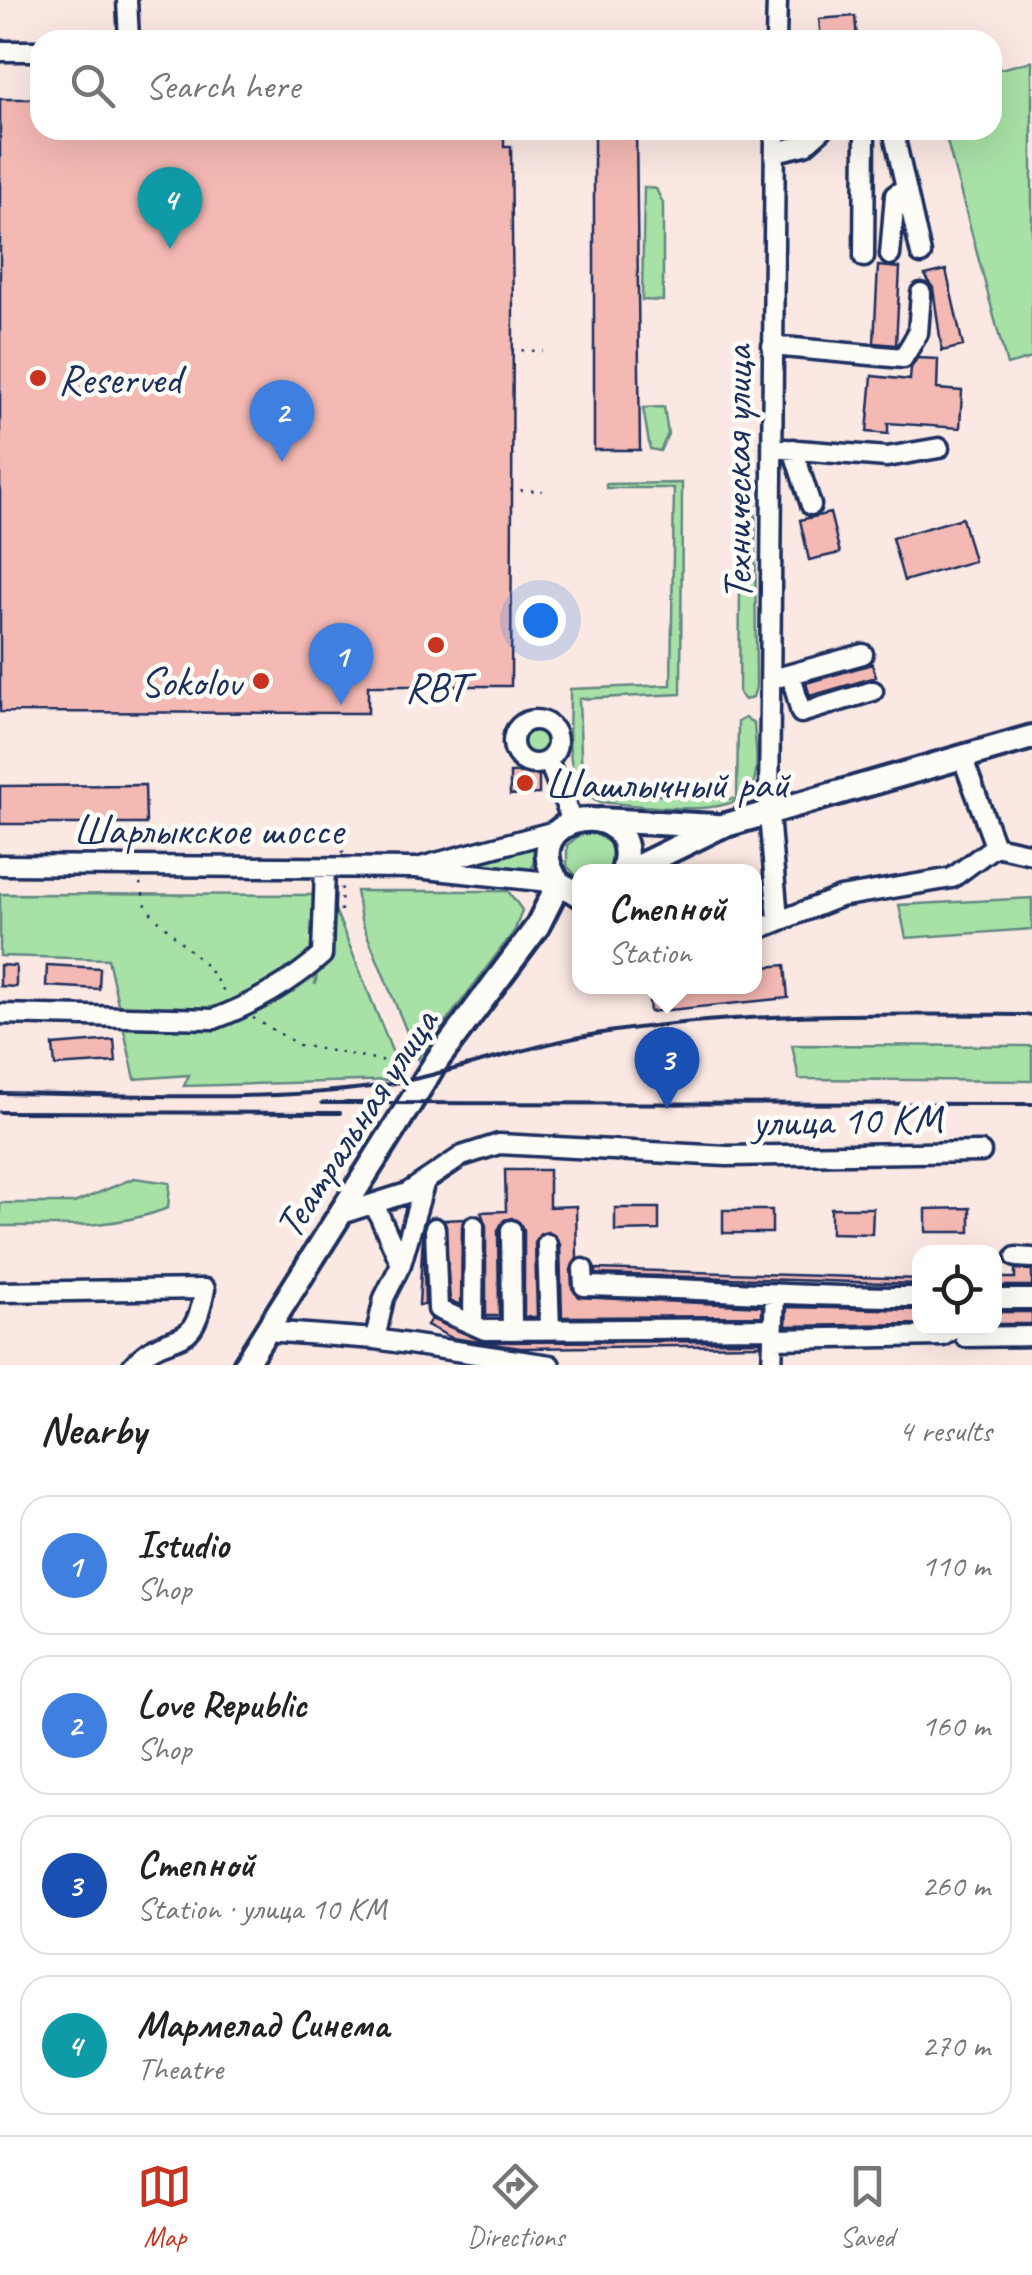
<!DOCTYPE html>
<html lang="en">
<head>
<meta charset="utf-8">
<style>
	:root { --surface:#fff; --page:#f6f6f6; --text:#222; --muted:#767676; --line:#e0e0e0; --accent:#c8321e }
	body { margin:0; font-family:Caveat,sans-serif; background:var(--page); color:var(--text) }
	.controls { position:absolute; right:30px; bottom:30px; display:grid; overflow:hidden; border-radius:20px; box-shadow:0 10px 40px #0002 }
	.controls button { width:90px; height:90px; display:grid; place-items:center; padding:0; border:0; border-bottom:2px solid var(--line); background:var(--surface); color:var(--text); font:50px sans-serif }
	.you { position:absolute; left:540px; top:620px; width:35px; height:35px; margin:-25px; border:8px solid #fff; border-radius:50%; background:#1a73e8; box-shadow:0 0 0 15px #1a73e833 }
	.badge { display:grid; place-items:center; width:65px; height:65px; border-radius:50%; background:var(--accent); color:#fff; font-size:32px; font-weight:700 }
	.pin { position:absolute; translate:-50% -82px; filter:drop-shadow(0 2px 5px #0008) }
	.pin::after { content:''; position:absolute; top:52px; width:35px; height:30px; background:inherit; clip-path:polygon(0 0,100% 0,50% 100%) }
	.popup { position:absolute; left:572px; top:864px; width:190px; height:130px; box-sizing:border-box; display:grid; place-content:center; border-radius:20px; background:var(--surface); filter:drop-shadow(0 2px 8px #0005); font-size:32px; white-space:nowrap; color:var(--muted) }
	.popup b { font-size:38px; color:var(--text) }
	.popup::after { content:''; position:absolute; left:50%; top:100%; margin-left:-20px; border:20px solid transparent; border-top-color:var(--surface) }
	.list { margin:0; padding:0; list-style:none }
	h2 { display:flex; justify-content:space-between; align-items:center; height:130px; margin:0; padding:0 40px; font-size:42px }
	h2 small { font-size:32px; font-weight:400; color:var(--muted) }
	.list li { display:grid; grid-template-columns:65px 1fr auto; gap:30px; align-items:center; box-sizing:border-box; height:140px; margin:0 20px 20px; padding:0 20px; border:2px solid var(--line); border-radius:30px }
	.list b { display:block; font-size:38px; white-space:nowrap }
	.list p { margin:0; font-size:32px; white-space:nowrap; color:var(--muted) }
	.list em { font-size:32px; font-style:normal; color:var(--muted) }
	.icon { flex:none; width:55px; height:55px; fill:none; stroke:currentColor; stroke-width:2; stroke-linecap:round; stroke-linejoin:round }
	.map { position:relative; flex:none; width:1032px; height:1365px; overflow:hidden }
	.search { position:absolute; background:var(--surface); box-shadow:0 10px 40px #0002; left:30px; right:30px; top:30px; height:110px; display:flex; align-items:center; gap:25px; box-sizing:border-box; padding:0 35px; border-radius:30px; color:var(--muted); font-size:38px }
	.sheet { height:770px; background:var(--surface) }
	nav { display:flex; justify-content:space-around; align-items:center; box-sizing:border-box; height:140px; border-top:2px solid var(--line); background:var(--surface); font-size:28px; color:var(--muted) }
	nav a { display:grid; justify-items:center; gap:5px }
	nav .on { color:var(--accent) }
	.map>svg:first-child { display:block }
</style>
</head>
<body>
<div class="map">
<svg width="1032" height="1365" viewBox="0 0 1032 1365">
	<rect width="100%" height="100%" fill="#fbe8e3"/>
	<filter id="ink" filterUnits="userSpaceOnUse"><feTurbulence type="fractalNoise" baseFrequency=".01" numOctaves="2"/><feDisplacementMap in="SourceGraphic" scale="20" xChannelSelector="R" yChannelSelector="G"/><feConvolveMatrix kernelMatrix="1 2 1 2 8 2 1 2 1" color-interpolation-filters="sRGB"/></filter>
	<g filter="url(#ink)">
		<!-- green -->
		<path fill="#a8e1a6" stroke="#628882" stroke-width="2.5" d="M1032,61v297l-25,7 -63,-235h48v-59z
			M644,187l12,2 7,14v98l-21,-1z
			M664,407l4,27 -8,17 -10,-2 -7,-41z
			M750,481l5,4 1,202 -3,10 -8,3 -6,-7 2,-206z
			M682,483l-1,211 -102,5 3,81 14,12 141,7 1,-77 7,-4 9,5c1,19 6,47 -2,64 -17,35 -119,17 -153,15 -40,-20 -28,-74 -29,-113l101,-4 3,-197h-68v-4z
			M523 742a15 15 0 1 1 30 0a15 15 0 1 1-30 0Z
			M593,832l18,12 3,10 -5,17 -29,1 -1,7 -12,-13v-21l15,-12z
			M537,844l-6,31 -65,-11z
			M356,891h152l14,19 -7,20 -97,129 -57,-139z
			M0,894l319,1 -4,90 15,-88 66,164 1,19 -213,6 5,-11 -54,4 -27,-120 -108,-3z
			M1032,898v31l-126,9 -7,-33z
			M792,1045l240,1v35l-233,-2z
			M134,1178l36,5 -2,25c-53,21 -112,18 -168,18v-23h74z"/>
		<!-- building -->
		<path fill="#f5b9b4" stroke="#1b2f5e" stroke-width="2.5" d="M855,16l2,24h-36l-2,-21z
			M0,99h40v31h464v17h7l2,166 -2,373h-143v27l-368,-1z
			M594,130h42l4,320h-46z
			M878,266l22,2 -4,77 -22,-2z
			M946,270l17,76 -21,5 -9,-63 -8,-13z
			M917,358l21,1 -1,30 25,2 -2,37 -72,-5v11l-21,-2 5,-56 38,4 1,-12z
			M830,513l10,40 -31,7 -9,-40z
			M962,518l12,43 -70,20 -12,-43z
			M872,664l4,13 -66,19 -4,-13z
			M539,772v22l-29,1v-22z
			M145,785l1,39h-146v-38z
			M0,965l16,1v21l-16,-1z
			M47,965l53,3 -1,21 -53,-3z
			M785,965l3,33 -138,14 -2,-21 106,-5v-18z
			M114,1040l2,22 -61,4 -2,-21z
			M505,1170h44v37l27,-1 1,52 -6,12 1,18 7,9 183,9v10l-200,1 -2,-73 -12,-12 -8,2 -5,9 2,74h-13v-87l-12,-12 -8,2 -6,10 1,86h-13v-90l-5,-14 25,-1z
			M615,1208h44v22l-44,1z
			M831,1208h42l-1,26 -41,-1z
			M970,1208v24h-44v-23z
			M723,1210h49v23h-49z
			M464,1219l-2,7 -1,79 -11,-4 -6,-81z
			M423,1234l2,71h-6z
			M596,1269l324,10v5l-324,-10z
			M1015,1269l17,1v16h-38v-8h21z
			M787,1307l133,3v14l-134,2z
			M994,1312h38v12h-38z
			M431,1319l54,23 276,-1 -1,4 -239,3 -69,-10 -25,-13z"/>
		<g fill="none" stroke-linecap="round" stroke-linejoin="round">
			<defs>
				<path id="minor" d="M127,0l2,40
					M776,40l1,-40
					M0,51h40
					M775,130l-6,685 9,103
					M893,130l28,124
					M775,152l30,-7 17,-15
					M890,255l5,-60 10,-7
					M864,257l1,-127
					M772,346l131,12 15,-25 3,-40
					M772,448l115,9 52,-9
					M793,449l18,56
					M791,674l10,39 72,-22
					M780,677l83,-23
					M513 742a22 22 0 1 1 44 0a22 22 0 1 1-44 0Z
					M963,759l32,87 37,8
					M548,760l24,61
					M0,865l416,3 143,15
					M421,867l138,-37
					M754,931l86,-34 112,-19 43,-32
					M0,1014l214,5c38,-14 78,-37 108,-64l3,-87
					M375,1206l26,58
					M341,1214l66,-21 55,-37 37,-12 228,12 254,-4
					M435,1228l3,81 47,21 287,-2
					M511,1230l1,99
					M547,1244l3,85
					M1016,1257l16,1
					M583,1269l1,17c113,2 223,12 336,11
					M0,1292l205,-3c-13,71 -32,34 -72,76
					M994,1299h38
					M473,1323l1,-97
					M964,1328l1,9 67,-1
					M266,1331l109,8 175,26
					M375,1339l9,-41 17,-34 24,-83
					M773,1339l170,-3 12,-8
					M772,1365l3,-71"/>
				<path id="major" d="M599,820l117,6
					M627,872l92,-45 313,-90
					M580,895l-21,-12c-51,-70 87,-93 64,-11
					M245,1365l193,-306 99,-132 22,-44"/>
			</defs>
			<!-- minor casing -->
			<use href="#minor" stroke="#1b2f5e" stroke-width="25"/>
			<!-- major casing -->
			<use href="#major" stroke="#1b2f5e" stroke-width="30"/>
			<!-- path -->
			<path stroke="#1b2f5e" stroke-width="2.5" stroke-dasharray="2.5 8" stroke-linecap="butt" d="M511,350l32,1
				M510,490l33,1
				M343,853l1,-24
				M140,883l7,26 61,59 20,29
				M341,911l1,-30
				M253,1018l46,27 108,20"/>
			<!-- minor -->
			<use href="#minor" stroke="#fdfcf7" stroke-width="18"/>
			<!-- major -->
			<use href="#major" stroke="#fdfcf7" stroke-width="22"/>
			<!-- rail -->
			<path stroke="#1b2f5e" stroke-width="4" d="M0,1093c123,1 250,10 371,-6 81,-12 157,-43 237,-55 141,-21 282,-18 424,-17
				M322,1103l710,1
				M0,1112l340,1"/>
		</g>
	</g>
	<!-- markers -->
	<g fill="#c8321e" stroke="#fdfcf7" stroke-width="4">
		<circle cx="38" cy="378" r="10"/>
		<circle cx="436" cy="645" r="10"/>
		<circle cx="261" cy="681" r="10"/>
		<circle cx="525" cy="783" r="10"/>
	</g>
	<g text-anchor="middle" stroke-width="9" stroke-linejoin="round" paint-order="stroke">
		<!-- poi labels -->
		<g font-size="42" fill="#1b2f5e" stroke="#fdfcf7" text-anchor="start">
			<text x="58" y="393">Reserved</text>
			<text x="241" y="696" text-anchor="end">Sokolov</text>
			<text x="436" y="701" text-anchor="middle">RBT</text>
			<text x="545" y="798">Шашлычный рай</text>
		</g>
		<!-- street labels -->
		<g font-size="42" fill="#1b2f5e" stroke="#fdfcf7">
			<text transform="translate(736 473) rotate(-90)" y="15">Техническая улица</text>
			<text x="208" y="844">Шарлыкское шоссе</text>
			<text transform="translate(847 1119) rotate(-1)" y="15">улица 10 КМ</text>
			<text transform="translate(355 1123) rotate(-57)" y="15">Театральная улица</text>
		</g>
	</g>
</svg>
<div class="controls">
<button><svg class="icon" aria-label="locate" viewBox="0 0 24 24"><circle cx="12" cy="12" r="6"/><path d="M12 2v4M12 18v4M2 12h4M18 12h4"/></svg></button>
</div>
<div class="you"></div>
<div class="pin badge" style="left:341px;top:705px;background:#3f7fe0">1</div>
<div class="pin badge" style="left:282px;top:462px;background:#3f7fe0">2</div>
<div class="pin badge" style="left:667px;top:1109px;background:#1a4fb4">3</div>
<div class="popup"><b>Степной</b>Station</div>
<div class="pin badge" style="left:170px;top:249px;background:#0f9aa8">4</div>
<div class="search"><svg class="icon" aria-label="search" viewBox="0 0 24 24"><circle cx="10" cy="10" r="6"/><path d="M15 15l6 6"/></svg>Search here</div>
</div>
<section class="sheet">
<h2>Nearby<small>4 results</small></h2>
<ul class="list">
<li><span class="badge" style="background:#3f7fe0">1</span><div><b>Istudio</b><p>Shop</p></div><em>110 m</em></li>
<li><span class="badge" style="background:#3f7fe0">2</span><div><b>Love Republic</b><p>Shop</p></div><em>160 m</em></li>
<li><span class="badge" style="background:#1a4fb4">3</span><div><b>Степной</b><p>Station · улица 10 КМ</p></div><em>260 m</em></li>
<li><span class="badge" style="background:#0f9aa8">4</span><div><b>Мармелад Синема</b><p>Theatre</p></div><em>270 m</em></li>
</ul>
</section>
<nav>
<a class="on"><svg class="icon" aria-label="map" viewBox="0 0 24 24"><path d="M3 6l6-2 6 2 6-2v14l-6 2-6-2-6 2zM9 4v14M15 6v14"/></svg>Map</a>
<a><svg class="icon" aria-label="directions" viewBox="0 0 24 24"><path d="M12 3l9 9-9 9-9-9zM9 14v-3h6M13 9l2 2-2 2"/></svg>Directions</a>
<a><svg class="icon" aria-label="saved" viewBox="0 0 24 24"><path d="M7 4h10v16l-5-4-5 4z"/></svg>Saved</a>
</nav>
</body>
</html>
